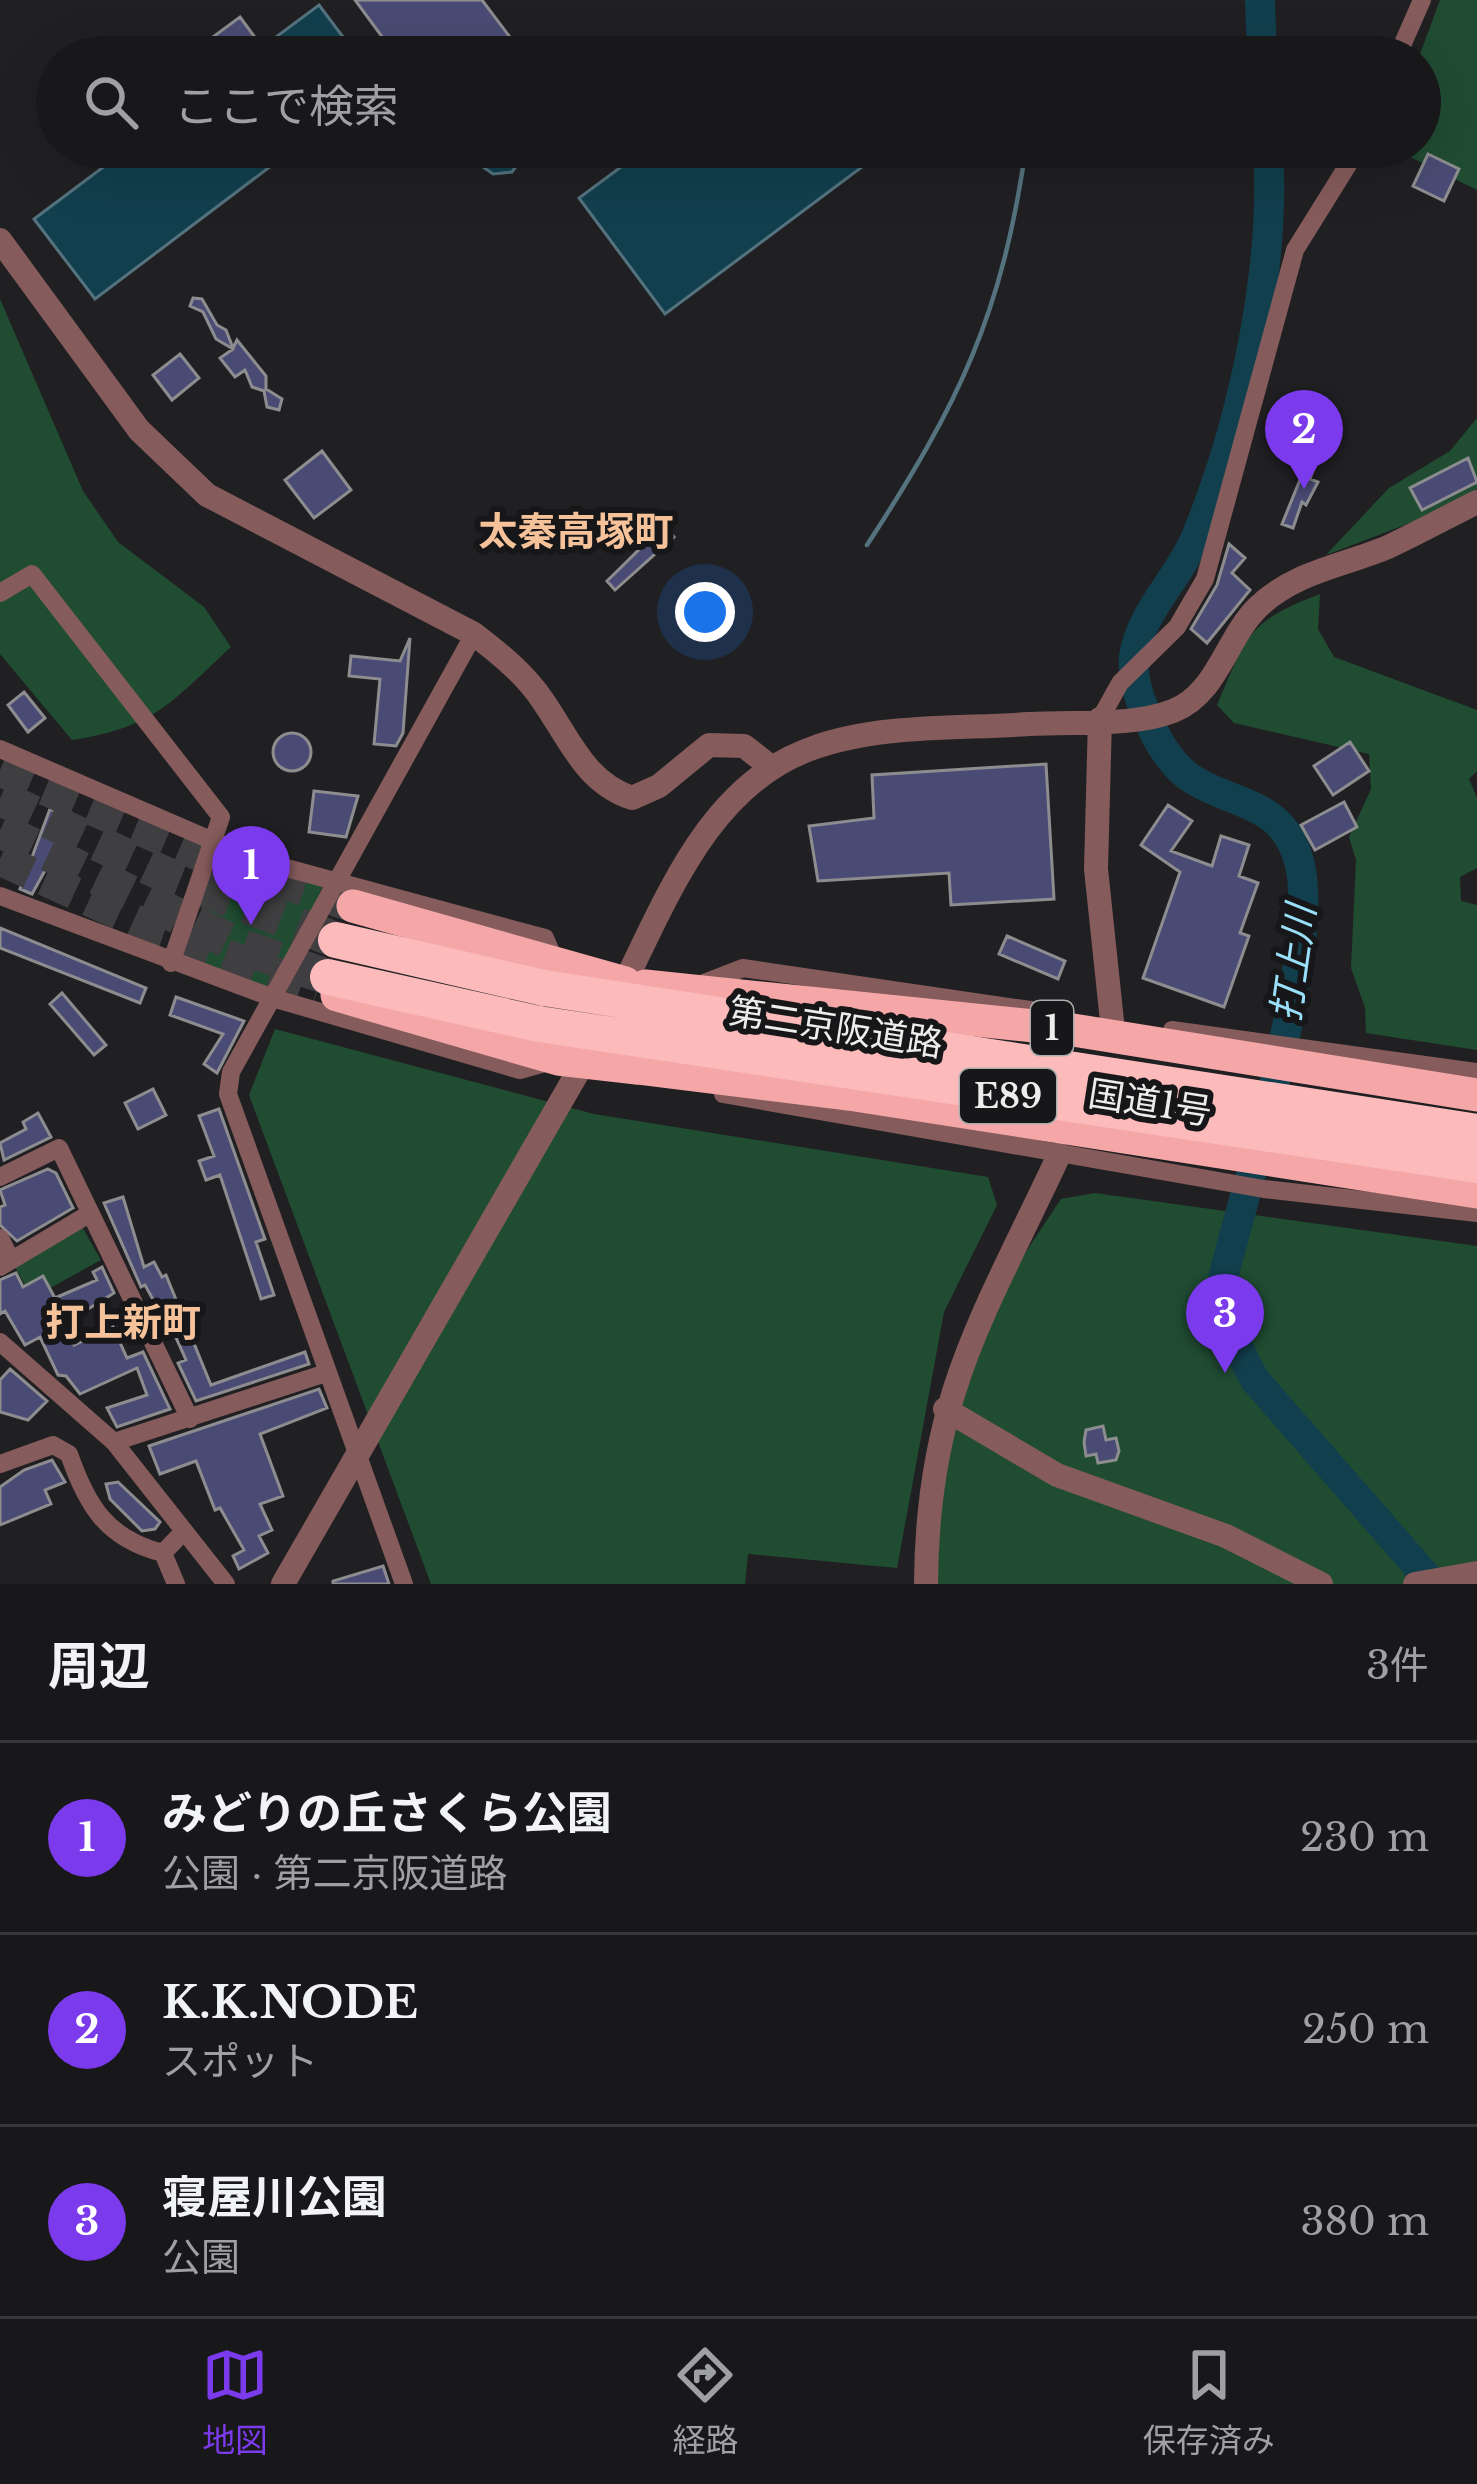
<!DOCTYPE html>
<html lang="ja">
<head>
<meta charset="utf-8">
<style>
	:root { --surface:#18181a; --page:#252527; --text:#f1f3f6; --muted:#9fa0a2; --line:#363739; --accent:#7c3aed }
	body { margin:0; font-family:"Libre Baskerville","Noto Sans JP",serif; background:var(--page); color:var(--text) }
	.you { position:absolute; left:705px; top:612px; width:42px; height:42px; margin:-30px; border:9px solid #fff; border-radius:50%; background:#1a73e8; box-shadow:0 0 0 18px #1a73e833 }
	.badge { display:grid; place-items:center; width:78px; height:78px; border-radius:50%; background:var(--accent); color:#fff; font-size:39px; font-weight:700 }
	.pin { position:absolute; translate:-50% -99px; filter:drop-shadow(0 3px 6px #0008) }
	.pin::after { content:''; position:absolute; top:63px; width:42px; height:36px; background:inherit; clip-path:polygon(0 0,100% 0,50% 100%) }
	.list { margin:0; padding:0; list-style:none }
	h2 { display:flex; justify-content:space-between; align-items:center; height:156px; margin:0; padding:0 48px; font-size:51px }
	h2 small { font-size:39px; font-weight:400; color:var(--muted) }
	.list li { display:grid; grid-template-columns:78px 1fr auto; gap:36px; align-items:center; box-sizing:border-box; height:192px; padding:0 48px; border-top:3px solid var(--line) }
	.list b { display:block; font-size:45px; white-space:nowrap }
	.list p { margin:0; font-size:39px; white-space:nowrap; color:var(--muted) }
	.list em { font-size:39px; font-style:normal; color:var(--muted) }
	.icon { flex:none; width:66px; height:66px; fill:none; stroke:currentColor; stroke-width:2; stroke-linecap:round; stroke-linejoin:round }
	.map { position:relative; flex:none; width:1477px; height:1584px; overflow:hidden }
	.search { position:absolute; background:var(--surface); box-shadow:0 12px 48px #0002; left:36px; right:36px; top:36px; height:132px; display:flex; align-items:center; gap:30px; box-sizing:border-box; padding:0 42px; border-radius:66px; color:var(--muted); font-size:45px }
	.sheet { height:732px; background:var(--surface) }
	nav { display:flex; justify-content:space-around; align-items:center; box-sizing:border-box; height:168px; border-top:3px solid var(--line); background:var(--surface); font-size:33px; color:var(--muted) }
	nav a { display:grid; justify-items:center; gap:6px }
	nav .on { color:var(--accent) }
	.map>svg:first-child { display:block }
</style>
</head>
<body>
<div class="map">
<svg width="1477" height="1584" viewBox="0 0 1477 1584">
	<rect width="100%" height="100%" fill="#202023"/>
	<!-- green -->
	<path fill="#204c32" d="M1440,0h37v190l-85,-42 28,-1 -1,-90z
		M0,299l83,192 35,51 86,65 27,40c-60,55 -75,80 -159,93l-72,-86z
		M1477,418v71l-17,15 -134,51 63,-67 61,-37z
		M1320,594l-2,35 16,28 143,53v61l-8,8 8,19v70l-17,9 1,24 16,4v145l-111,-17 -1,-25 -14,-40 5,-108 -7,-23 22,-48 -2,-35 -135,-31 -17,-18c30,-69 29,-83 103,-111z
		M220,851l103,35 -53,116 -86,-37z
		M275,1029l319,85 394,63 9,28 -53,107 -47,256 -149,-14 -3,30h-314l-182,-489z
		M1095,1193l382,53v338h-542l5,-122 65,-179 56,-84z
		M81,1225l20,35 -69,38 -19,-35z"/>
	<!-- water -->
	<path fill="#123f4e" stroke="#54737e" stroke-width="3" d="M319,5l39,52h-109z
		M130,147h166l-201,152 -61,-80z
		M480,147h40v14l-8,11 -19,2 -10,-7z
		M648,147h237l1,2 -221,165 -86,-116z"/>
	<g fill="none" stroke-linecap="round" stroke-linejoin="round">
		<!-- stream -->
		<path stroke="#54737e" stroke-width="4.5" d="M867,545c92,-141 135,-230 159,-398"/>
		<!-- river -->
		<path stroke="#123f4e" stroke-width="30" d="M1260,0l2,57
			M1268,147c8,123 -25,276 -72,390 -16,40 -57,77 -62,120 -2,22 5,42 14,61 9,23 21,44 41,59 42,29 93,22 110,84 23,84 -53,325 -76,417 1,40 13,68 32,102l178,204"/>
	</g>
	<!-- building -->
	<path fill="#494b74" stroke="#8d8d90" stroke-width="3" d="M355,0h127l43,57h-128z
		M240,17l14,19 -37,21 -11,-15z
		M1428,154l31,15 -15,32 -31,-15z
		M193,298l9,1 15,26 9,5 7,18 4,-8 29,36v13l16,10 -3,11 -12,-3 -3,-16 -12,-4 -7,-17 -10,7 -15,-19 13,-9 -17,-10 -13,-27 -13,-6z
		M180,354l19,24 -27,22 -19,-25z
		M1295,393l33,19 -16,27 -33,-19z
		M322,451l29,39 -37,28 -29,-38z
		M1468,458l9,24 -55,28 -12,-22z
		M1306,465l8,3 -4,11 8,3 -12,23 -4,-3 -9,26 -11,-4z
		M664,525l10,12 -59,53 -8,-9z
		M1229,544l16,14 -13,15 18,17 -43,53 -16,-14 26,-44z
		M410,638l-7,95 -7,13 -22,-2 6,-65 -31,-3 2,-20 49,5z
		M24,692l21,26 -17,14 -20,-27z
		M273 752a19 19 0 1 1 38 0a19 19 0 1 1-38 0Z
		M1350,742l19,29 -36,24 -19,-29z
		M1046,764l8,135 -103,6 -2,-32 -131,8 -9,-55 65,-8 -2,-43z
		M314,791l44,5 -12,41 -37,-5z
		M1344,802l13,25 -42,23 -14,-25z
		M1168,805l24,16 -21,30 41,15 9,-30 28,9 -10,31 19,7 -18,50 9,3 -25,71 -81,-29 37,-106 -39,-27z
		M50,809l23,11 -41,74 -12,-5z
		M0,928l146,60 -6,15 -140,-55z
		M1007,936l58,25 -7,18 -59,-25z
		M62,993l44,52 -12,10 -44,-51z
		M176,997l68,24 -27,52 -13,-9 19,-30 -53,-19z
		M153,1089l13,26 -28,14 -13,-26z
		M219,1109l46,130 -9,3 18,53 -13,4 -41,-124 -14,5 -7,-19 15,-5 -15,-40z
		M38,1113l13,24 -47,23 -4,-17 26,-14 -3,-7z
		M48,1169l8,4 17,35 -56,33 -17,-16v-18l5,-2 -5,-15z
		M123,1197l21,70 10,-5 8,15 4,-2 45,110 94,-33 4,12 -113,37 -18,-38 8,-3 -13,-29 -7,4 -9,-19 4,-2 -16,-29 -4,2 -37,-84z
		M102,1267l12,26 -50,31 10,21 39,-18 14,31 16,-6 27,57 -53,18 -10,-19 40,-13 -10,-27 -57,26 -14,-18 -8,-1 -18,-38 -15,8 -20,-34 -5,3v-34l16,-7 7,14 20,-11 12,22 42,-18 -4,-8z
		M10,1369l37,32 -19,19 -28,-8v-32z
		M319,1389l8,19 -67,26 23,62 -23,8 12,26 -13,6 9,17 -29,16 -6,-13 11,-6 -24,-42 -5,2 -19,-49 -36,13 -11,-28z
		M1103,1426l3,14 10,-2 3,13 -3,9 -18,3 -2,-9 -10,2 -2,-14 2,-12z
		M52,1460l13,22 -20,8 6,14 -51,21v-38l24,-17z
		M118,1482l42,40 -5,7 -13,2 -32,-32 -4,-15z
		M383,1566l6,18h-56v-3z"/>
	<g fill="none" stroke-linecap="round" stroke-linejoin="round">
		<!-- trunk-tunnel -->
		<path stroke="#3f3f41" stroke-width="33" stroke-dasharray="33 16" stroke-linecap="butt" d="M0,770l196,83 157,53
			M0,859l160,73 158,57"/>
		<!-- motorway-tunnel -->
		<path stroke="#3f3f41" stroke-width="36" stroke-dasharray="36 18" stroke-linecap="butt" d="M0,798l162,75 174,67
			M0,830l242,117 86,30"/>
		<!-- minor -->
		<path stroke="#865b5b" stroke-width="18" d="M1397,57l25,-57
			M0,593l32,-19 189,243 -50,146
			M1100,719l20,-36 57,-56 28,-48 90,-329 64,-103
			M0,749l257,111 288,78 12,28
			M0,896l276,103 244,71 28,-8
			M699,985l44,-17 294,43
			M1172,1030l305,42
			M723,1094l541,95 213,24
			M0,1177l59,-29 131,271
			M0,1238l11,22
			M0,1267l89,-53
			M0,1342l114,100 112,142
			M114,1442l212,-69
			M0,1464l53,-19 16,9c18,52 38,85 94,99l21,-22
			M163,1553l13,31
			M404,1584l-176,-490 3,-22 243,-438"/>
		<!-- tertiary -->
		<path stroke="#865b5b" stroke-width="24" d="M0,240l139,190 68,65 267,139c26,20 51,40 69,67 27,39 42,81 89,97l27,-12 50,-41 35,1 27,21
			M1100,719l-4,150 16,152
			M617,998c47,-92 89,-213 196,-250 66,-24 146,-19 216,-24 44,-3 103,3 144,-13 44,-17 53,-72 84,-103 36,-36 86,-42 131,-61 30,-14 59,-30 89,-45
			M945,1409l112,66 169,61 95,48
			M283,1584l307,-533
			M926,1584c1,-186 58,-268 133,-429
			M1415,1584l62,-11"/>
		<!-- trunk -->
		<path stroke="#f5a7a8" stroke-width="33" d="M353,906l272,77
			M337,995l221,64 79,9"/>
		<!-- motorway -->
		<path stroke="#fcbabb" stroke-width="36" d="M336,940l208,48
			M328,977l211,47"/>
		<!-- trunk-bridge -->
		<path stroke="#f5a7a8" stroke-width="33" d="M645,986l428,44 404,65
			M637,1068l218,27 622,97"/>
		<!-- motorway-bridge -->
		<path stroke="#fcbabb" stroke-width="36" d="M544,988l933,144
			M539,1024l938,141"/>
	</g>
	<g text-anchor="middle" stroke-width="12" stroke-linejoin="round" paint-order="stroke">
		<!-- shield labels -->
		<g fill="#171719" stroke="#adadae" stroke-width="3">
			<rect x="1031" y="1001" width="42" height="54" rx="9"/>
			<rect x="960" y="1069" width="96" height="54" rx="9"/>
		</g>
		<g font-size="33" font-weight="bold" fill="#ededee">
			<text x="1052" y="1040">1</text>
			<text x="1008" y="1108">E89</text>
		</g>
		<!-- street labels -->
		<g font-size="36" fill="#ededee" stroke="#171719">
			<text transform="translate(836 1027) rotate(9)" y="13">第二京阪道路</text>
			<text transform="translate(1150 1102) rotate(9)" y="13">国道1号</text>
		</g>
		<!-- neighbourhood labels -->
		<g font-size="39" font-weight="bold" fill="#f6c29a" stroke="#171719">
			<text x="576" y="545">太秦高塚町</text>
			<text x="123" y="1336">打上新町</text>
		</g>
		<!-- water labels -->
		<g font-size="39" font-style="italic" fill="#9ae0fa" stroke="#171719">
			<text transform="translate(1293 963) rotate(-82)" y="14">打上川</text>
		</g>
	</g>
</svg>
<div class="you"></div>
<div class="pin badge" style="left:251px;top:925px">1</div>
<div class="pin badge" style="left:1304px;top:489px">2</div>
<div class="pin badge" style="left:1225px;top:1373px">3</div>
<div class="search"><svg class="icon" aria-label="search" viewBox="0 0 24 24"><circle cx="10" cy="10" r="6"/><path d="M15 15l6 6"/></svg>ここで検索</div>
</div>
<section class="sheet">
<h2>周辺<small>3件</small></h2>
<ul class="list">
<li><span class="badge">1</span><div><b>みどりの丘さくら公園</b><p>公園 · 第二京阪道路</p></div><em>230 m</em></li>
<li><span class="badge">2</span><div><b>K.K.NODE</b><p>スポット</p></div><em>250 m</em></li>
<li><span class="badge">3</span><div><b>寝屋川公園</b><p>公園</p></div><em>380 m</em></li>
</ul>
</section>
<nav>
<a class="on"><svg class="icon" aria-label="map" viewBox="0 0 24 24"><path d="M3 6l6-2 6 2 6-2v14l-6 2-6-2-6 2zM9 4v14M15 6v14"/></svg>地図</a>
<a><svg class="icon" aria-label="directions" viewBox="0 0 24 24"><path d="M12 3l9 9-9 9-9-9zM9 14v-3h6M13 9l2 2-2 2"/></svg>経路</a>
<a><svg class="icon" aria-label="saved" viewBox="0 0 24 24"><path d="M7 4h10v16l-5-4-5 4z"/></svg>保存済み</a>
</nav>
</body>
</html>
